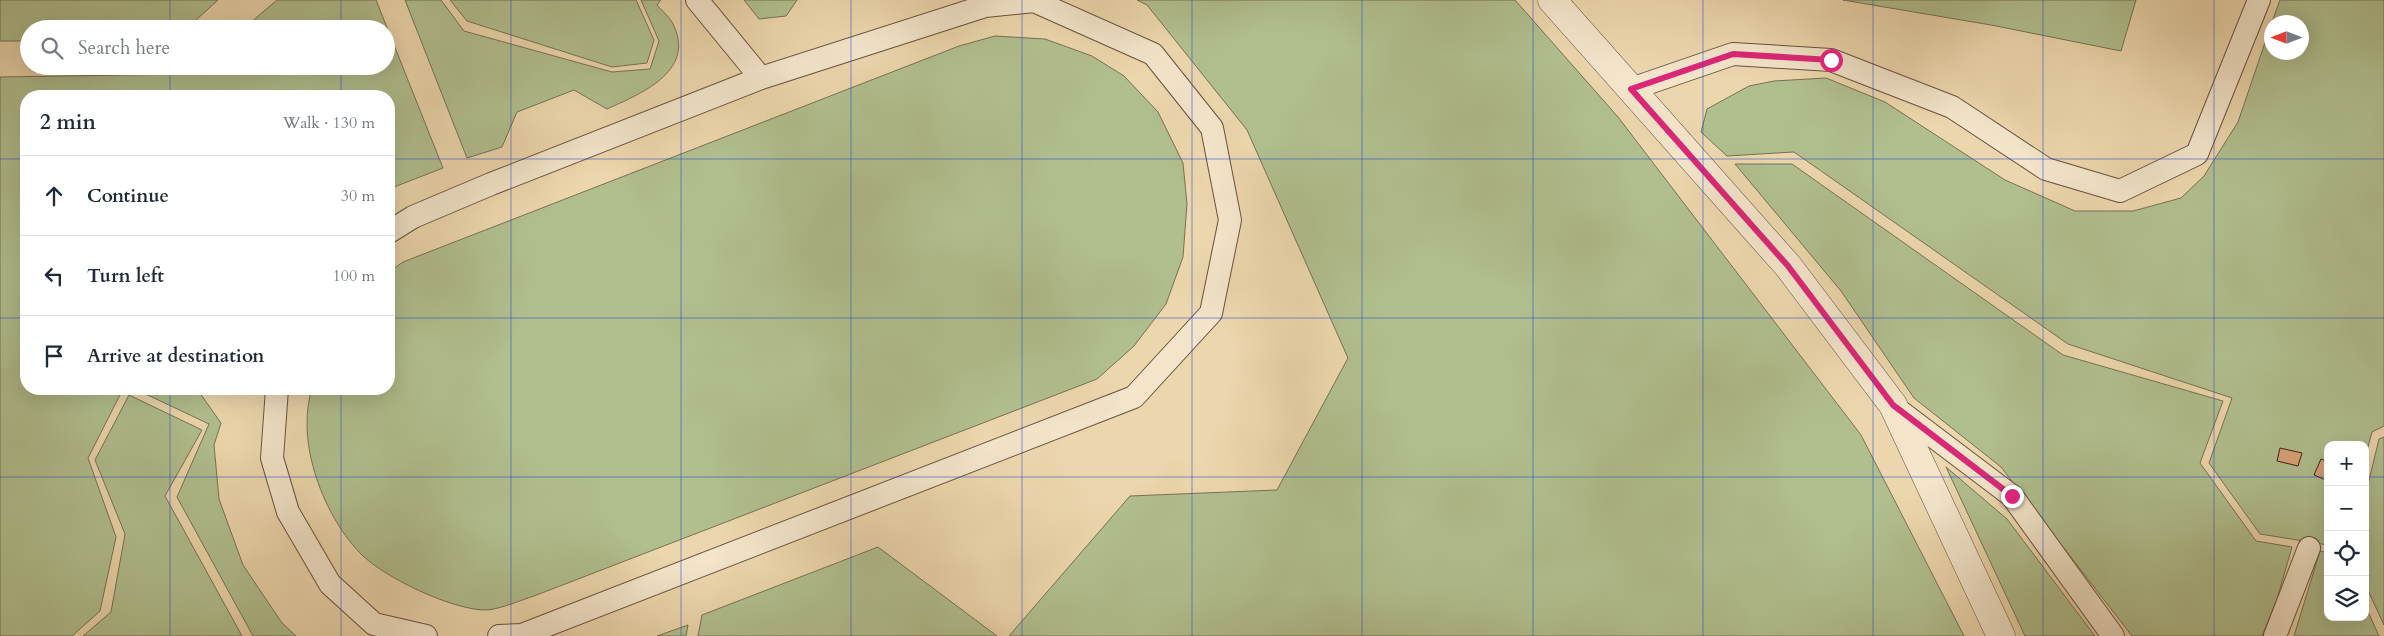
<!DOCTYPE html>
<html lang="en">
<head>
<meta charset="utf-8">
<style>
	:root { --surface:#fff; --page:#f6f6f7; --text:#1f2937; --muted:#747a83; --line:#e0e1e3 }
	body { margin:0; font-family:Cardo,serif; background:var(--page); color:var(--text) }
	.controls { position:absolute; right:15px; bottom:15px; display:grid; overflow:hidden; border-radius:10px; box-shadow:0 5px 20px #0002 }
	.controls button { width:45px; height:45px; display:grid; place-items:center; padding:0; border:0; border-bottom:1px solid var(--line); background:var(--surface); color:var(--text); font:25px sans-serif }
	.compass { position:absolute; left:2264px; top:15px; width:45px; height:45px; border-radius:50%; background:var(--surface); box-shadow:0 5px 20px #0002; rotate:270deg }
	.stop { position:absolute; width:15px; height:15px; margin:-11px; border:4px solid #db2777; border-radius:50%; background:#fff }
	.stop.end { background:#db2777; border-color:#fff; box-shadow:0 1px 5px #0008 }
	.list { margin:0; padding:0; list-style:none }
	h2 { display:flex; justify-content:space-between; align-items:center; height:65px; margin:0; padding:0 20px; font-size:21px }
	h2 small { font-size:16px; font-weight:400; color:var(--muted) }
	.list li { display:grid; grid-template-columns:32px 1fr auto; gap:15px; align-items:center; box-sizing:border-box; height:80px; padding:0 20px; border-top:1px solid var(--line) }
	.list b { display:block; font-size:19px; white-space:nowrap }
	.list em { font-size:16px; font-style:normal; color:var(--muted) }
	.icon { flex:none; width:28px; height:28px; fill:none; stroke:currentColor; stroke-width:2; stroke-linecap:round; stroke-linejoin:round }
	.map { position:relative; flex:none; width:2384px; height:636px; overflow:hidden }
	.search { position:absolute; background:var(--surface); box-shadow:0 5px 20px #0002; left:20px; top:20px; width:375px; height:55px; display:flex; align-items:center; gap:12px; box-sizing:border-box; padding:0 18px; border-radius:28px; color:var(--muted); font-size:19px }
	.panel { position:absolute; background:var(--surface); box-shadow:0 5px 20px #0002; left:20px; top:90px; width:375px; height:305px; border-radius:20px }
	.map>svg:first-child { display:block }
</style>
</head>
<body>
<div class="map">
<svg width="2384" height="636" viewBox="0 0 2384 636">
	<rect width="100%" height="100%" fill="#ecd6ad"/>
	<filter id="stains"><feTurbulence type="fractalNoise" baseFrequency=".004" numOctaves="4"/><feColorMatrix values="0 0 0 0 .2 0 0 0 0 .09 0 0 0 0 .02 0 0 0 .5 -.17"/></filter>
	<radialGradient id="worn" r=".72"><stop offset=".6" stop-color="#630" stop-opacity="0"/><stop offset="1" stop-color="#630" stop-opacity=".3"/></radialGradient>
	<!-- green -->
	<path fill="#b1bf8f" stroke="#777254" d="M0,0h218l-32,29h-157v12h-29z
		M277,0h99l67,168 -54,21v-93h-363v293h97l-35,69 28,79 -16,74 -28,25h-72v-559l189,-3 10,-8h187v-37h-143z
		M405,0h36l23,31 148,41 38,-3 9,-28 -18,-41h20l-4,5c5,6 14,13 17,21 21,46 -34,68 -67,83l-33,-19 -57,22 -15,35 -35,11z
		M450,0h186l18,40 -7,23 -35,4 -145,-46z
		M744,0h53l-11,16 -27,3z
		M1137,0h378l103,117 243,318 103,201h-955l121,-140 147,-6 71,-132 -101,-228 -100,-125z
		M1843,0h293l-15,51 -130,-26z
		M2280,0h104v426l-12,6 -7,26v-13h-37v100l-68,-11 -51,-71 23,-65 -164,-54 -274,-192 -67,4 -26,-24 6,-23 42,-23 25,-5 52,-3 59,24 120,78 70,31h58l48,-13 23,-22 34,-54 33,-97 1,27h30v-30h-30z
		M995,36l50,3 47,17 32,20 34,36 25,51 4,41 -4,53 -17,47 -32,42 -37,33 -563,217c-13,4 -38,15 -51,14 -34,-2 -95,-31 -120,-54 -39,-38 -68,-114 -51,-167h77v-117l14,-10 556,-216z
		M1735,164h57l271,191 160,46 -23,62 56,78 36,6 -15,52 -15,37h-130l-131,-169 -87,-69 -73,-107z
		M135,389h62l24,34 -7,22 5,54 24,66 39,58 14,13h-43l-76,-139 32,-73z
		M129,395l73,35 -37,66 77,140h-159l28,-24 14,-78 -30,-74z
		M2384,437v188l-19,-41v-87l14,-58z
		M1946,467l61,52 88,117h-70z
		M878,547l119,89h-299l4,-21z
		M2320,551l8,2v64h37v-12l14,31h-85z
		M688,625l-2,11h-29z"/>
	<!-- building -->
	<path fill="#d8a37a" stroke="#3d2519" d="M2280,448l22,5 -4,13 -21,-5z
		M2321,459l7,3v19l-14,-6z"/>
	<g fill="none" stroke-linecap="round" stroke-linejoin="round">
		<defs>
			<path id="lane" d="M697,0l64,78
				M1631,89l102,-35 98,6 121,47 94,62 74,22 77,-37 62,-154
				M389,232l24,-15 78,-33 270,-106 224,-72 49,-5 119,53 59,74 18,92 -19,93 -77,84 -612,238 -23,1
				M277,389l-5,69 16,54 42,72 44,40 52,12
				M1893,406l119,90 101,140
				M2275,636l34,-88"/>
			<path id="street" d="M1552,0l236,266 105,139 108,231"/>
		</defs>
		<!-- lane casing -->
		<use href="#lane" stroke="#69513e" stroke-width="24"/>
		<!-- street casing -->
		<use href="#street" stroke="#69513e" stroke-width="29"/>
		<!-- lane -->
		<use href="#lane" stroke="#f3e4ca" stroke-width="22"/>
		<!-- street -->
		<use href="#street" stroke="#f3e4ca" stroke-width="28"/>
	</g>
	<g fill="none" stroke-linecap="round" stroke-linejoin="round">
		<!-- route -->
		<path stroke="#db2777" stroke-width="6" d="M1831,60l-98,-6 -102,35 157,177 105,139 119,91"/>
	</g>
	<!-- grid -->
	<path fill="none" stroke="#1d4ed8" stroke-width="1" stroke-opacity="0.55" d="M170,0v29M341,0v29M511,0v636M681,0v636M851,0v636M1022,0v636M1192,0v636M1362,0v636M1533,0v636M1703,0v636M1873,0v636M2043,0v636M2214,0v636M170,66v30M341,66v30M0,159h26M389,159h1995M0,318h26M389,318h1995M170,389v247M341,389v247M0,477h2328M2365,477h19"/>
	<rect width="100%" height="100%" filter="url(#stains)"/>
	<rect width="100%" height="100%" fill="url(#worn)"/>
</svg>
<div class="controls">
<button>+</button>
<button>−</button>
<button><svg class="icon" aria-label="locate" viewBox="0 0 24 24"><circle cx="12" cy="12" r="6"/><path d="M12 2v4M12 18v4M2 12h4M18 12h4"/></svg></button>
<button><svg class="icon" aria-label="layers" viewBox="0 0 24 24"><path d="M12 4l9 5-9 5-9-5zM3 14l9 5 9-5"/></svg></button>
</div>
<svg class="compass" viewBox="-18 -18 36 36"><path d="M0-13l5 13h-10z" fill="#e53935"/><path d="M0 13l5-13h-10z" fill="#747a83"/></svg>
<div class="stop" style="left:1831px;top:60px"></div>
<div class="stop end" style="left:2012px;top:496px"></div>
<div class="search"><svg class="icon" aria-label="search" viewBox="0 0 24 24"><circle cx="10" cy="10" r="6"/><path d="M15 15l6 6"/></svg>Search here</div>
<section class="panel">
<h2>2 min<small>Walk · 130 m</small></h2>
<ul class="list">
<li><svg class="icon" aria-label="ahead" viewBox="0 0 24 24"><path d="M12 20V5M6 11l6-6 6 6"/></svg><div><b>Continue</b></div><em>30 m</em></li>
<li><svg class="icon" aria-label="left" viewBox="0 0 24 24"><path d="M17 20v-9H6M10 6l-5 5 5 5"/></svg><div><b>Turn left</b></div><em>100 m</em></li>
<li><svg class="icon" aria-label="arrive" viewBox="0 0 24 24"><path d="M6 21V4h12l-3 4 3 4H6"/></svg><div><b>Arrive at destination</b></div></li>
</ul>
</section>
</div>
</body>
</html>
